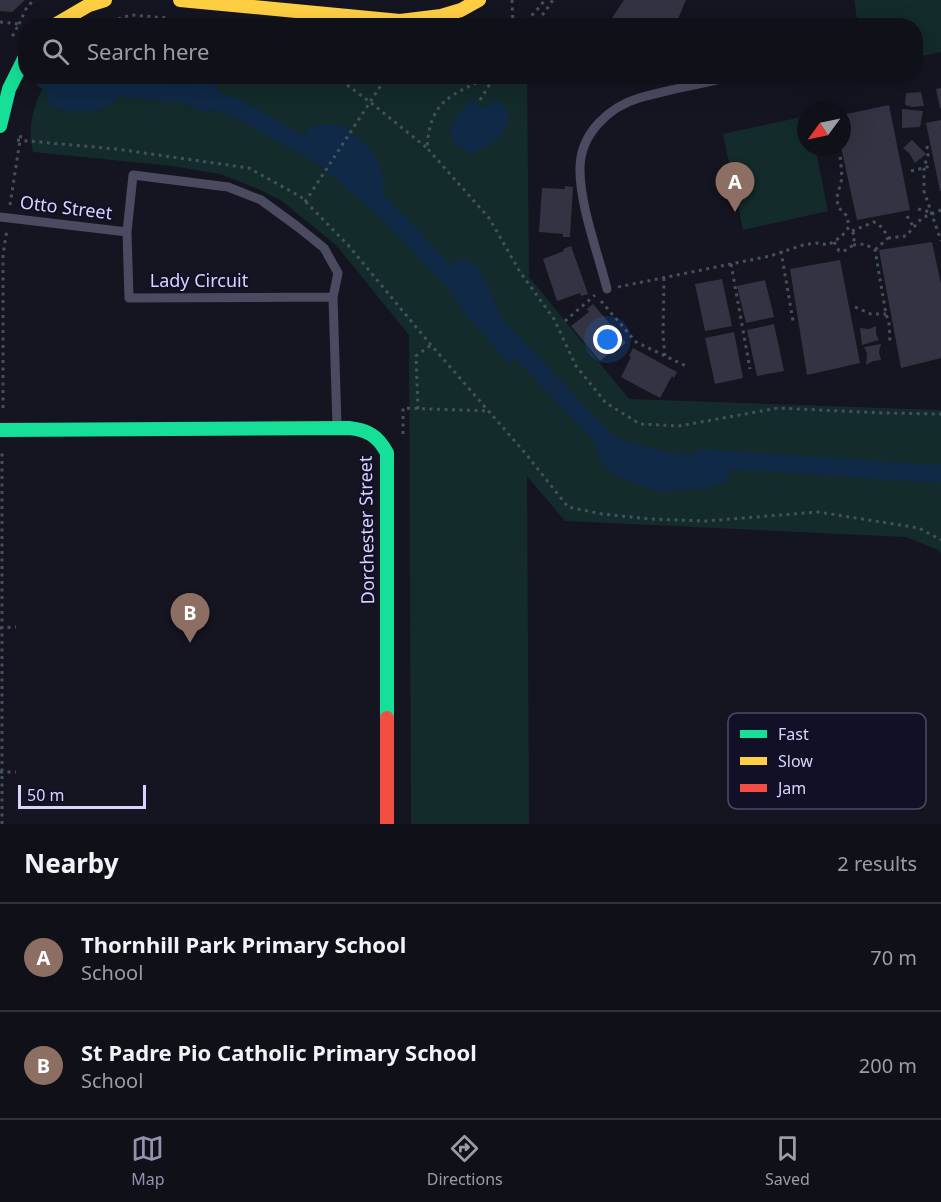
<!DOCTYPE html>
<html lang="en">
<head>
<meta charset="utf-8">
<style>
	:root { --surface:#101019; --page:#191922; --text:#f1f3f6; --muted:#9c9da2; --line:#303038; --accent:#9292b1 }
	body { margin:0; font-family:"Noto Sans",sans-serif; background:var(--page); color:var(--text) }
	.compass { position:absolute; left:797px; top:102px; width:54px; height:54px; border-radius:50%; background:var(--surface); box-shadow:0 6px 24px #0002; rotate:237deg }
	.scale { position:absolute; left:18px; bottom:15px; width:128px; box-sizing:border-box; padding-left:6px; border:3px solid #d6d5fe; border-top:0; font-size:16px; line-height:21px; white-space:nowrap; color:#d6d5fe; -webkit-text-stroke:4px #111026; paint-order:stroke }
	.you { position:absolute; left:608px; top:340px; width:21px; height:21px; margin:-15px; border:4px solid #fff; border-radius:50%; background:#1a73e8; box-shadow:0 0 0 9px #1a73e833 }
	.badge { display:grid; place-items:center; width:39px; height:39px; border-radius:50%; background:var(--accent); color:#fff; font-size:20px; font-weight:700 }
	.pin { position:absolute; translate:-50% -50px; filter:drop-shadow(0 2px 3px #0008) }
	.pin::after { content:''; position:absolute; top:32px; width:21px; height:18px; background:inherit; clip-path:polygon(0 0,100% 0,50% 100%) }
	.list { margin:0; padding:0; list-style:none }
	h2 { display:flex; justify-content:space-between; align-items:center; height:78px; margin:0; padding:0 24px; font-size:26px }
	h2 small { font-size:20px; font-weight:400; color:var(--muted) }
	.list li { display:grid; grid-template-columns:39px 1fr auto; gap:18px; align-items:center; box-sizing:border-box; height:108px; padding:0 24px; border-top:2px solid var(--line) }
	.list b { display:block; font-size:22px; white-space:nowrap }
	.list p { margin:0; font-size:20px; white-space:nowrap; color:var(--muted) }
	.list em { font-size:20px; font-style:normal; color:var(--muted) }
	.icon { flex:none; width:33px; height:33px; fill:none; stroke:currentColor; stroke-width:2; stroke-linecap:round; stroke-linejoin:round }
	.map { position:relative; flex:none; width:941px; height:824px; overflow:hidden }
	.search { position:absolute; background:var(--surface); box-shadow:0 6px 24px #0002; left:18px; right:18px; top:18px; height:66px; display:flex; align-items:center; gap:15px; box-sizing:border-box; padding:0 21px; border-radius:24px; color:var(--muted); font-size:22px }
	.sheet { height:294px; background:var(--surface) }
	nav { display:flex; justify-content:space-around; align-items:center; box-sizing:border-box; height:84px; border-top:2px solid var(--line); background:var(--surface); font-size:16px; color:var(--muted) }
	nav a { display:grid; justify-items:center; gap:3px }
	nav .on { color:var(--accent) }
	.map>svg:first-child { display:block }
</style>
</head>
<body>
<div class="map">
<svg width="941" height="824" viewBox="0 0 941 824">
	<rect width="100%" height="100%" fill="#151521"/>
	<!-- green -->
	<path fill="#132b2b" d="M854,0h87v52l-25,5v-31l-58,-1z
		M49,77h478l2,200 100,122 312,11v144l-3,-4 -32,-13 -341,-16 -38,-45 2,348h-118l-2,-489 -73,-90 -54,-44 -24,-12 -38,-15 -48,-8 -139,-14c-7,-27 2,-52 16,-75z
		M806,116v31h9l13,64 -85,19 -20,-96z"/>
	<!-- water -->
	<path fill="#102946" d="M61,77h29l26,10 -1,15c-17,12 -47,12 -66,3l-3,-13 6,-11z
		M189,77c18,-1 33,6 32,27l-13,7 -14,-2 -12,-15 1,-11z
		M473,100l10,9 13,-9 12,10c4,24 -18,37 -39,44l-6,-7 -8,-2 -5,-11c4,-13 10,-27 23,-34z
		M322,124l23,3 21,18 13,16 4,21 1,26 -59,-50 -25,-14 7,-15z
		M466,259l12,8 13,25 18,47 4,17 -2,9c-26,-30 -51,-52 -69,-88 4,-10 13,-16 24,-18z
		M616,437c37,15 70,18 109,22l6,12 -6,11 -20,7 -46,3 -45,-17 -16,-16 -1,-14z"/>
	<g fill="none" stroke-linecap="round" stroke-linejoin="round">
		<!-- canal -->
		<path stroke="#102946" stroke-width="18" d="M45,80l137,14 51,12 92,52 59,50 77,81
			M492,321l113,119 22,12
			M701,458l240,16"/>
	</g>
	<!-- building -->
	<path fill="#333343" d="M0,0h25l-13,12 -12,-1z
		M624,0h62l-11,26h-58l-7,-5z
		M941,88v20h-1l-4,-19z
		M921,92l3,14 -12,1 -7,-2 1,-12z
		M889,105l21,105 -53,10 -16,-73 1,-32z
		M902,109l21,2 -3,16 -18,1z
		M941,120v71h-1l-14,-68z
		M912,140l14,14 -11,9 -6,-10 -6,-5z
		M565,186l8,1 -3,50h-7v-3l-24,-2 3,-44 23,1z
		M932,242l9,42v74l-40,10 -22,-118z
		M571,246l17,48 -7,2 -1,-3 -23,8 -14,-42 21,-8 -1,-2z
		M840,260l20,103 -53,12 -17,-106z
		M722,279l10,47 -27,5 -10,-47z
		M765,280l9,37 -28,6 -9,-37z
		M593,304l33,39 -5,4 -2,-2 -19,16 -29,-35 18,-14 -2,-3z
		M774,324l10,47 -27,5 -10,-46z
		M876,326v8l3,6 -17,5 -2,-17 9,1z
		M734,332l9,46 -28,6 -10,-46z
		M881,344l-2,8 2,8 -8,1 -7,4 1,-12 -3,-6z
		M633,348l44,24 -3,6 -2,-2 -12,22 -39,-21 10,-20 -2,-1z"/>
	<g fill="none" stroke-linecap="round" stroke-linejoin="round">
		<!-- path -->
		<path stroke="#43515c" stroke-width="3" stroke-dasharray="3 4.5" stroke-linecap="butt" d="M512,0l1,26
			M118,19l13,-4 36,3
			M0,22l19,2 -7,13
			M19,24l8,-17 7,-7
			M521,26l15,-15 9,-11
			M532,26l9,-9 12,-17
			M335,76l35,26 57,46
			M490,76c-39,20 -60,23 -63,72l62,70 31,54 34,47 22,47 30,37 34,21 39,2 99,-18 105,5 58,1
			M480,100l15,-24
			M17,140l99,9 133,19 52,29 47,48 83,100 95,109 42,53 34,7 48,5 56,2 112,-9 101,16 22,12
			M927,146l1,9 -4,12v24l17,50
			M911,171l20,-5
			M305,202l82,-126
			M10,205l11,-71
			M918,209l12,3
			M907,216l6,10
			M852,231l22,-9 9,6 5,10 -13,12
			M888,238l18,-2 16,-18 19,-8
			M834,242l5,9 8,-1 6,-5 2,-10 -3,-3
			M853,245l12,-1 10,6 11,64 3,9 1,19
			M781,251l12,70
			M731,264l19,105
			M664,278l-1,56 2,23
			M618,287l152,-31 33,-11 14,-2 11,2 13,-8 8,-10 -2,-11 -9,-9 -1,-10 5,-19 -2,-24
			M601,301l35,41 50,24
			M855,307l16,7h15
			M565,321l30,-26
			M3,408v-153l4,-26
			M418,409l-2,-53 15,-11
			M403,434v-26l86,3
			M0,628l16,-1
			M0,772h16
			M2,824v-373"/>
		<!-- lane -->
		<path stroke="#4a4b61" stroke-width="9" d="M0,217l127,15
			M607,289c-9,-36 -28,-86 -27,-122 1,-34 29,-60 59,-69 31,-9 64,-14 95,-22
			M333,297l-204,1 -2,-66 6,-57 95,12 33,13 37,27 26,21 14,25 -5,24 4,129"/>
		<!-- fast -->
		<path stroke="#16e098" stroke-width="14" d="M0,126l9,-37 17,-34
			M0,430l349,-2c19,2 29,8 38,25v265"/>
		<!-- slow -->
		<path stroke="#ffcf43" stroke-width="14" d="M180,0l220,21 41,-5 20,-6 18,-10
			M53,26l36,-21 16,-5"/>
		<!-- jam -->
		<path stroke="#f24e42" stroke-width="14" d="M387,718v106"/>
	</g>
	<g text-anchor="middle" stroke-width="4.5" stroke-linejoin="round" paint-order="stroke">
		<!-- street labels -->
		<g font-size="18" fill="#d6d5fe" stroke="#111026">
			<text transform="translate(66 208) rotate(7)" y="6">Otto Street</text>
			<text x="199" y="287">Lady Circuit</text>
			<text transform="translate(367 530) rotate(-91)" y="6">Dorchester Street</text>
		</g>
	</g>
	<!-- legend -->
	<rect x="728" y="713" width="198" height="96" rx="9" fill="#111026" stroke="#4c4b67" stroke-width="1.5"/>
	<rect x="740" y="730" width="27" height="8" fill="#16e098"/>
	<rect x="740" y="757" width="27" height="8" fill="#ffcf43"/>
	<rect x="740" y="784" width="27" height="8" fill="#f24e42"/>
	<g font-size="16" fill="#d6d5fe">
		<text x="778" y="740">Fast</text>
		<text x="778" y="767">Slow</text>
		<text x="778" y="794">Jam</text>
	</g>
</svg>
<svg class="compass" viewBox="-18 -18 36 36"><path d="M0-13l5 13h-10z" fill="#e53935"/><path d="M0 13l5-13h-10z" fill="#9c9da2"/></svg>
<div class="scale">50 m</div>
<div class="you"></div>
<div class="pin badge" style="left:735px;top:212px;background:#8d6e63">A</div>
<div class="pin badge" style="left:190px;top:643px;background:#8d6e63">B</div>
<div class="search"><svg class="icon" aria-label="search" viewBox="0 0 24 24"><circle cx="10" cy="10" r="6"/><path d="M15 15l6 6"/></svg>Search here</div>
</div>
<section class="sheet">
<h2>Nearby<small>2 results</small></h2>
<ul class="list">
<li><span class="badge" style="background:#8d6e63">A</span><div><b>Thornhill Park Primary School</b><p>School</p></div><em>70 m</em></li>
<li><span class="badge" style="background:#8d6e63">B</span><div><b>St Padre Pio Catholic Primary School</b><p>School</p></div><em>200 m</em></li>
</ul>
</section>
<nav>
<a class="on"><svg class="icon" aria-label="map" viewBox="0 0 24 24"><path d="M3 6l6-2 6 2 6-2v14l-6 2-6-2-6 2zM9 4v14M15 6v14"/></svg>Map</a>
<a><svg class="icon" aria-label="directions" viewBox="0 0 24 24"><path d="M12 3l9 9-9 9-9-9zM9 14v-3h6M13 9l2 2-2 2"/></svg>Directions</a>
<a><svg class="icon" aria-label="saved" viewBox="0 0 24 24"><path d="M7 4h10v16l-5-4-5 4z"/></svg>Saved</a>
</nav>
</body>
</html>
